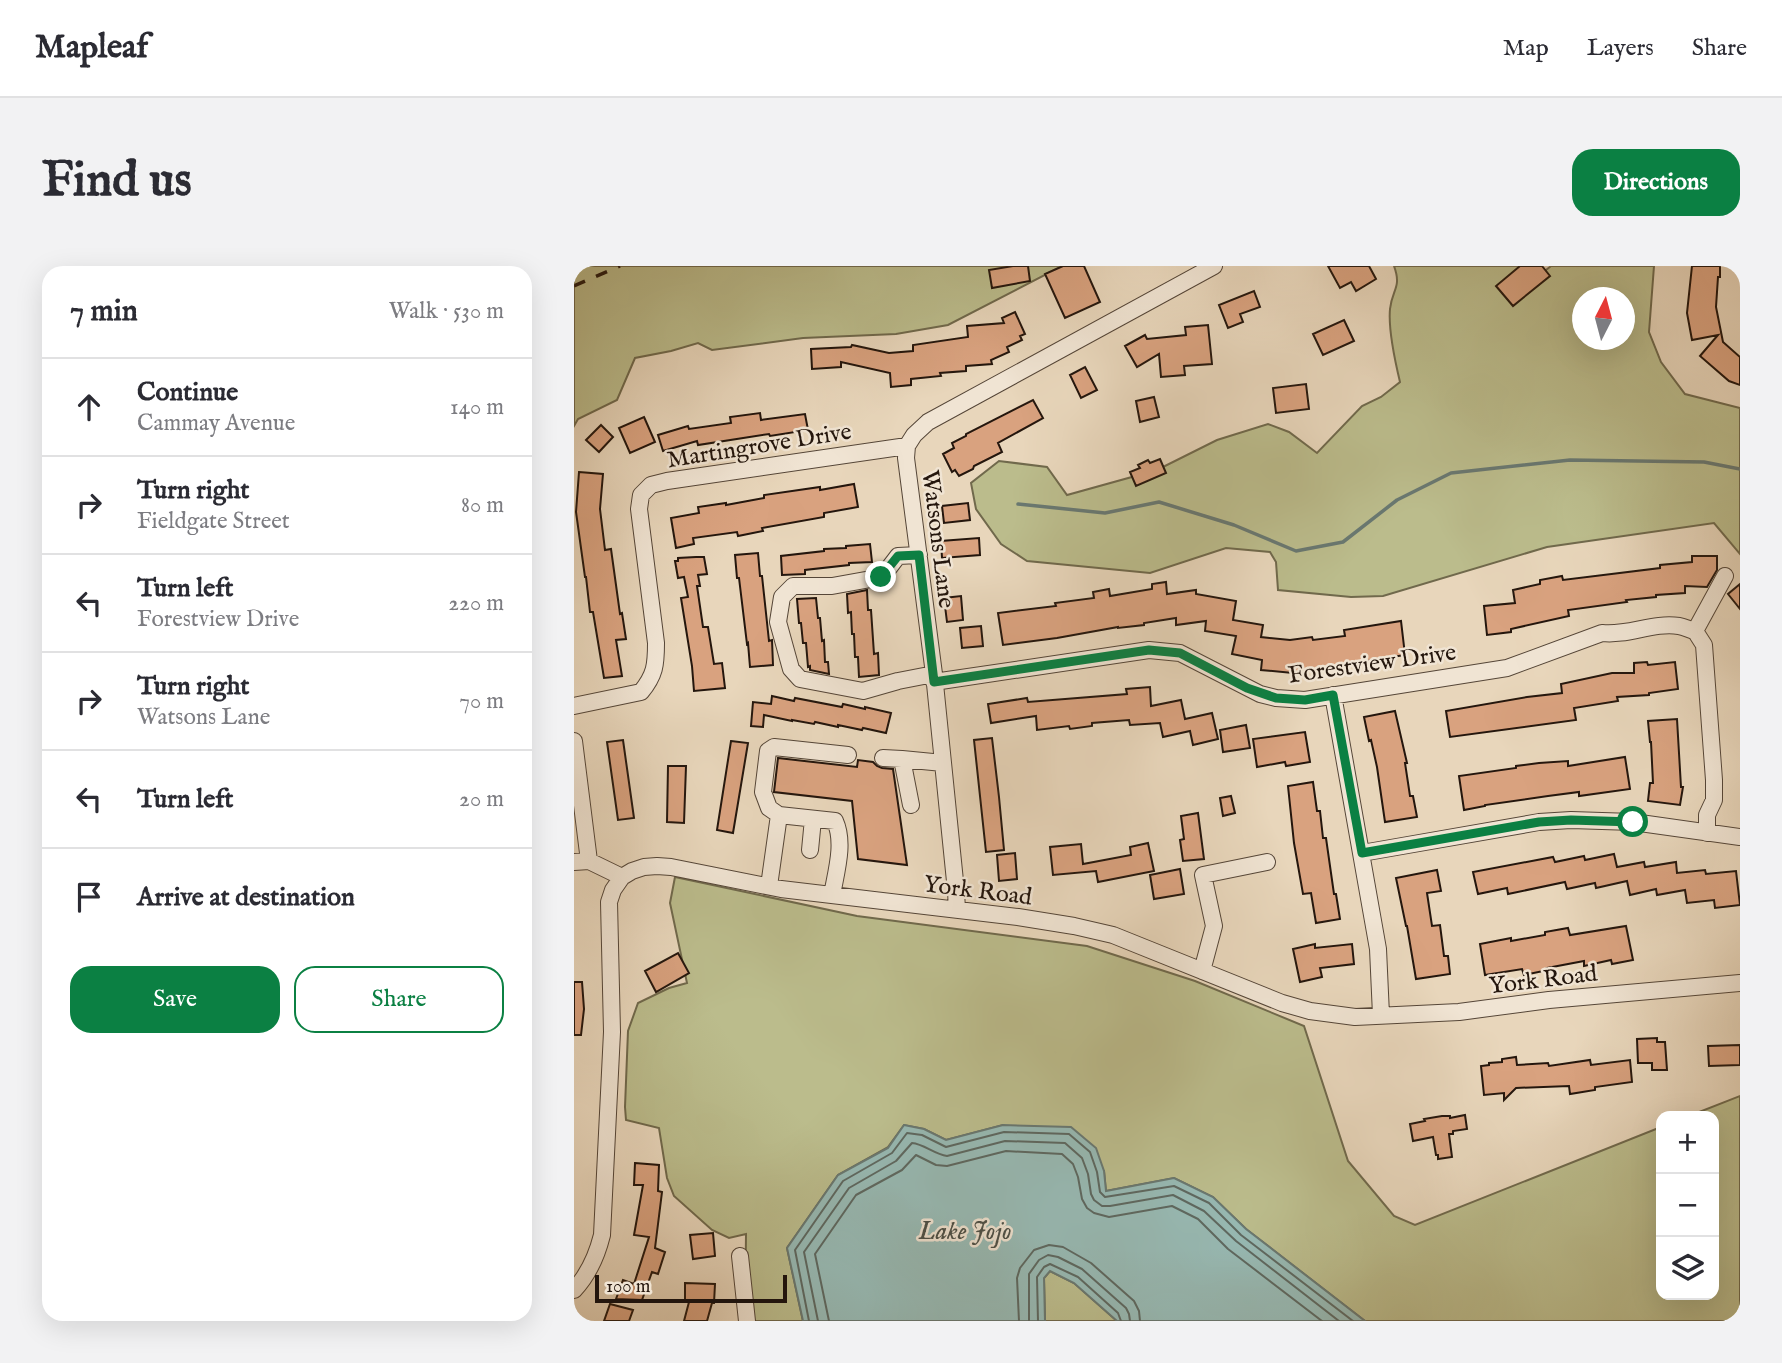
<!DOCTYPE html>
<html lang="en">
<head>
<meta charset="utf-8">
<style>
	:root { --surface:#fff; --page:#f2f2f3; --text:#2b2b33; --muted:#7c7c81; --line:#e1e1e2; --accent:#0b8043 }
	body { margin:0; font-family:"IM FELL English",serif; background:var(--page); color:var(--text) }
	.controls { position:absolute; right:21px; bottom:21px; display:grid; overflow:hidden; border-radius:14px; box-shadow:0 7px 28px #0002 }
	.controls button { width:63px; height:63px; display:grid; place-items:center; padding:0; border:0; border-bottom:2px solid var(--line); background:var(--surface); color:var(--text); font:35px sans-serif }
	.compass { position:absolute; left:998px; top:21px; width:63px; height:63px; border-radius:50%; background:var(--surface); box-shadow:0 7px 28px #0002; rotate:6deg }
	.scale { position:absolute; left:21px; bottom:18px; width:192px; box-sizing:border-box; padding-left:7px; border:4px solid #24160d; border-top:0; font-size:19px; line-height:24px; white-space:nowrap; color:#24160d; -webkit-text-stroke:5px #f0e4d3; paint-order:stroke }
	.stop { position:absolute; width:21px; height:21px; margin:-16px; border:5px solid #0b8043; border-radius:50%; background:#fff }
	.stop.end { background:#0b8043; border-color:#fff; box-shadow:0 2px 7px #0008 }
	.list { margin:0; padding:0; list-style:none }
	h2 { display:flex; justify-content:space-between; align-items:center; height:91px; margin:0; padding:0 28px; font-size:30px }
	h2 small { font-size:23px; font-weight:400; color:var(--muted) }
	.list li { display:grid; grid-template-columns:46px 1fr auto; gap:21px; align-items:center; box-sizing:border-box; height:98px; padding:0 28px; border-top:2px solid var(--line) }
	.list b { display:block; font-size:26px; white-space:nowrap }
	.list p { margin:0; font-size:23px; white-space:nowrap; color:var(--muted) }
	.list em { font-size:23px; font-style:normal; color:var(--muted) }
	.actions { display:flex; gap:14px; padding:21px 28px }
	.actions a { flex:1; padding:16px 0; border:2px solid var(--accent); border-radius:21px; text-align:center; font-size:24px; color:var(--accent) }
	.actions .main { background:var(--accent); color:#fff }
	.icon { flex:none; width:38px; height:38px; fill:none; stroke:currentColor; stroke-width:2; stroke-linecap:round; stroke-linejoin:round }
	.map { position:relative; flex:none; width:1166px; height:1055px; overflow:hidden; border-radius:21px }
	header { display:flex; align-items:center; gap:42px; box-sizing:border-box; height:98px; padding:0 35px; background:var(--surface); border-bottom:2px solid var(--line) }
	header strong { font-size:33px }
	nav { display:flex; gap:38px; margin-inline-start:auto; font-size:24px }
	.intro { display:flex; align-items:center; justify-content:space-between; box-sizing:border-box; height:168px; padding:0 42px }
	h1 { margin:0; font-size:49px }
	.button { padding:18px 32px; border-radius:21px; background:var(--accent); color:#fff; font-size:24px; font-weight:700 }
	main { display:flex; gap:42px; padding:0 42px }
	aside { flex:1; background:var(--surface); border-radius:21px; box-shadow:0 7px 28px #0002 }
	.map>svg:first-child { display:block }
</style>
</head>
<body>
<header>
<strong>Mapleaf</strong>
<nav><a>Map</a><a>Layers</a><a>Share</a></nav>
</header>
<div class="intro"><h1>Find us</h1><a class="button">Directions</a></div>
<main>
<aside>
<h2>7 min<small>Walk · 530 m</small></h2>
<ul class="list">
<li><svg class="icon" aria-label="ahead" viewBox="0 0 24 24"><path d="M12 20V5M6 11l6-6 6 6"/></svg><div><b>Continue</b><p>Cammay Avenue</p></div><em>140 m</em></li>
<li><svg class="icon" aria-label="right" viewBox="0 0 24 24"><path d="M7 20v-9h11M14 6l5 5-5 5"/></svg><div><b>Turn right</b><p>Fieldgate Street</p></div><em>80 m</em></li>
<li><svg class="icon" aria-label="left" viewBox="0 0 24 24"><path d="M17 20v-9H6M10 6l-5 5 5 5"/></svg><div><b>Turn left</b><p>Forestview Drive</p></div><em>220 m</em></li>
<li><svg class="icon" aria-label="right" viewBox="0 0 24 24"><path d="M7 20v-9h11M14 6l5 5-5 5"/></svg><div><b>Turn right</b><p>Watsons Lane</p></div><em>70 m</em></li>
<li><svg class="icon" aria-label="left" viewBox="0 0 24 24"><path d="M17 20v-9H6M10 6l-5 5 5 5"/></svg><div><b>Turn left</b></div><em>20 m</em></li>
<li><svg class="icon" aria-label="arrive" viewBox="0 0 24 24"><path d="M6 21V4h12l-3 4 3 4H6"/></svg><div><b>Arrive at destination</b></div></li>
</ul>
<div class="actions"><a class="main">Save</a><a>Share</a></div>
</aside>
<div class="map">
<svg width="1166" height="1055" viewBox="0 0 1166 1055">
	<rect width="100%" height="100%" fill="#e8d6bb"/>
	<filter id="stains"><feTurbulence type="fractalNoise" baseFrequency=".00286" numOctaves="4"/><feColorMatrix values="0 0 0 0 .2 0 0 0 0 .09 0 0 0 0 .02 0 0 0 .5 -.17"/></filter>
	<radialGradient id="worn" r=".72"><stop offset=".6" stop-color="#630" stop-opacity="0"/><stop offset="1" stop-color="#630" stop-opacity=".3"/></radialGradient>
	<!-- green -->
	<path fill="#bbbc8c" stroke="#70694c" stroke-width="2" fill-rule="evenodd" d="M0,0h488l-114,59 -52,9 -93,4 -91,12 -14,-7 -27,8 -36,7 -18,42 -39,19 -4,7z
		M820,0h125l11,17 21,-17h103l-5,66 12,30 24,32 55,14v146l-26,-31 -167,24 -164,49 -32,1 -73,-7 -2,-28 -6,-10 -44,-4 -76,25 -123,-12 -26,-17 -25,-35 -5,-26 28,-22 48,6 20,28 90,-25 60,-30 51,-16 21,8 28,21 45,-47 19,-9 19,-15c-5,-21 -12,-52 -10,-73 2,-20 12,-21 4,-43zM1009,32h41v42h-41z
		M101,611l182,39 230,30 108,35 109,45 44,135 46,55 21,9 246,-98v168h53v-179h-25l51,-20v225h-375l-119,-92 -33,-32 -39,-19 -68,13 -2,-20 -101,-46 -57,15 -22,-11 -20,-4 -16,22 -50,28 -51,73 16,73h-58l1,-87 -17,4 -17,-8 -38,-34 -7,-18 -8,-50 -33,-8 -1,-13 3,-76 10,-28 31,-15 18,-5 -17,-80z
		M476,1005l24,12 43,38h-72l-1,-43z"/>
	<!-- water -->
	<path fill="#97b9b3" stroke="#697871" stroke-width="2" d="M330,859l20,4 22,11 57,-15 68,2 25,21 8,23 2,20 68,-13 39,19 33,32 119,92h-248l-43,-38 -24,-12 -6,7 1,43h-242l-16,-73 51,-73 50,-27z"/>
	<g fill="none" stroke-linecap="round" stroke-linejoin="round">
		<!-- shore -->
		<path stroke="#5e6860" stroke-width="2" d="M235,1055l-14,-71 48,-69 49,-28 15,-20 15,2 24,12 58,-15 65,2 21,18 7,20 3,20 5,5 69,-11 35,17 32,32 112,86
			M244,1055l-14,-69 45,-64 47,-27 16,-18c12,1 22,11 35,13l58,-15 60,2 17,15 6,16 3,20 3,6 8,6h8l63,-11 31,16 32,30 103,80
			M255,1055l-14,-67 41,-59 46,-25 14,-15 20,10 11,1 59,-15 56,3 11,10 5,13 4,22 5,9 7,5 15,4 63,-11 26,13 30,30 94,72
			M445,1055l-2,-43 3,-10 14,-18 15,-5 14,2 28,16 43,38 5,10 1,10
			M455,1055v-47l10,-14 9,-5 10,2 24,12 44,39 3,6 1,7
			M464,1055l-1,-44 7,-10 6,-3 28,13 40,36 3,8"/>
		<!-- stream -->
		<path stroke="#697871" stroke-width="3.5" d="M444,238l87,9 54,-11 75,23 62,26 47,-9 54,-42 54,-27 119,-13 134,2 36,7"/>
	</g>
	<!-- building -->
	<path fill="#d9a27f" stroke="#24160d" stroke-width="2" d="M439,0h15l2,15 -38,7 -3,-18z
		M489,0h21l16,36 -35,16 -20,-44z
		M754,0h41l7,13 -20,12 -5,-9 -11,6z
		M946,0h22l8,10 -37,30 -17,-20z
		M1118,0h28v11h-2l-2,30 7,35 17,15v28l-11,-4 -29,-25 18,-21 -26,5 -5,-27z
		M680,25l6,16 -20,7 3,8 -15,6 -9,-23z
		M441,46l10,22 -5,2 2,4 -15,7 2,5 -18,8 1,4 -26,2v5l-26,2 1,3 -30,3v6l-20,2 -1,-14 -49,-11v5l-29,2 -1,-20 40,-2 1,-2 37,8 24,-2v-6l55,-8 -1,-11 37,-3 -2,-5z
		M770,54l10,21 -31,14 -10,-21z
		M634,59l4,39 -28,2 1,9 -24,2 -2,-23 -22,13 -12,-21 20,-11 2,4 39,-4 -1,-8z
		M511,101l12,23 -16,8 -11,-23z
		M732,118l3,25 -33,4 -3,-25z
		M580,131l5,20 -19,5 -4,-21z
		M459,134l10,18 -45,25 4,9 -28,14 -1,3 -14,7 -4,-6 -3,2 -9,-18 11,-6 -2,-5 14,-7v-2z
		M186,147l1,7 44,-6 3,16 -38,6 -1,-2 -71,11 -1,-4 -34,10 -5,-16 30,-9 1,3 42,-6 -1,-6z
		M70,151l11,25 -25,11 -11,-25z
		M27,159l12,12 -14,15 -13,-12z
		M586,193l6,14 -30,13 -6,-14 10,-4 -2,-3 10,-5 2,3z
		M5,206l24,2 -3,35 5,41 6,-1 9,65 2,-1 4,26 -10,1 6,36 -18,2 -11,-66h-3l-4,-35h-1l-9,-65z
		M280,218l4,23 -34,6v4l-62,11 1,3 -25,5 -1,-4 -44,6 1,6 -18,4 -5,-30 28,-5 -1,-6 28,-4v2l38,-7v-3l56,-8v3z
		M394,237l2,17 -26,3 -2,-17z
		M405,272l1,17 -38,3 -1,-17z
		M296,278l2,18 -23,1v2l-44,5v4l-23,1 -1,-19 43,-5v-2l22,-1v-2z
		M184,287l2,23h2l7,65 3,-1 1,25 -23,2 -2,-24 -1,1 -8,-66h-2l-2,-23z
		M1118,290h25v14l-10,17 -22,-1v7l-29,2v2l-30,3 1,2 -59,8 1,6 -58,13v3l-24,3 -3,-29 31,-3 -2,-13 27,-6v-4l22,-4 1,4 97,-12v-3l32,-3z
		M122,291h8l3,17 -9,1 2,11h-3l6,41h5l6,37 8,-1 3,25 -31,3 -2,-25 -11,-68 7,-1 -4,-20 -6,1 -3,-17h3v-3z
		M592,316l1,12 29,-4v4l40,7 -3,19 30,5 -2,12 29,3 22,-3 1,3 32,-4 -1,-6 57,-9 4,34 -112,18 -32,-3 1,-10 -30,-6 4,-18 -31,-5 1,-10 -30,4v-7l-32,5v2l-26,3v-1l-61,11 -54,7 -5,-32 58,-7 -1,-3 39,-5 -1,-6 16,-3 1,7 42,-7v-5z
		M1166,318v25l-12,-15z
		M293,324l1,20h3l3,44 4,-1 1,22 -20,2 -1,-20h-3l-1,-23h-2l-1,-22 -3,1 -1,-19z
		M387,330l2,24 -16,2 -3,-24z
		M242,332l2,20h2l2,23 2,-1 1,22h3l1,12 -19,-4v-4l-2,1 -2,-24h-3l-2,-20h-2l-2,-24z
		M407,360l2,20 -21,2 -2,-20z
		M1073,396l1,3 27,-3 3,27 -29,4v2l-32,2 1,4 -44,7 2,12 -126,17 -4,-26 81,-14 35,-4 -1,-9 51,-11h22v-10z
		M576,421l1,19 30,-6 4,19 27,-6 6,26 -25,6 -3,-14 -27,6 -3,-14 -30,2 -1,-5 -37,3v3l-22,3 -1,-3 -32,4 -1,-14 -45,7 -3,-19 39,-6 1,4 99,-8 -1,-5z
		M198,430l22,5 1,-3 47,9 1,-3 22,5v-2l26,6 -5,20 -23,-5 -1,2 -24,-5v2l-23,-5 -1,2 -22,-4v1l-28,-6 -1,12 -12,-1 2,-24 18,2z
		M821,445l12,52h-2l5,33h3l4,21 -32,5 -8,-55 -6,-27 -2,1 -5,-24z
		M1103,453l4,68h2l-3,18 -32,-4 2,-18h3l-2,-41h-1l-2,-21z
		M672,459l4,23 -27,4 -3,-22z
		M731,466l5,30 -24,4 -1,-4 -28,5 -4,-28z
		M418,472l7,59 5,53 -18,2 -12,-112z
		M49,474l11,78 -16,2 -11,-78z
		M157,475l17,2 -15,90 -16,-3z
		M1051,491l5,32 -51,7v-4l-31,4 -63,9v1l-21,4 -5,-34 57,-8v-2l23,-3 29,-2v5z
		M204,492l79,9 1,-7 15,2 4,4 5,2 11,1 14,96 -49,-6 -6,-58 -78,-9z
		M94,500h18l-2,57 -17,-1z
		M739,516l4,29h3l3,27h3l8,56h2l4,25 -24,4 -5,-30 -8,1 -9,-51 -6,-57z
		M657,530l4,17 -12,3 -3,-18z
		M624,547l6,46 -21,2 -3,-21 4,-1 -3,-23z
		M574,577l6,28 -56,11 -2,-11 -43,4 -3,-28 31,-3 2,20 48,-9 -1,-8z
		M441,587l2,26 -18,2 -2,-26z
		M1040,588l3,13 27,-5 1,5 31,-5 1,11 28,-3 1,4 30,-3 4,34 -25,3 -1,-8 -27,3 -2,-13 -28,5 -1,-6 -26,6 -3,-14 -31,7 -1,-5 -28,6 -2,-7 -57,12 -1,-6 -29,6 -5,-22 80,-15 2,5 29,-6 1,4z
		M606,603l4,25 -30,5 -4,-24z
		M863,604l4,21 -14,2 5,33 8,-1 4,31h4l2,18 -34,5 -9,-53h-1l-10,-48z
		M1052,660l7,34 -21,4 -1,-4 -27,6v-5l-37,7 1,2 -24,5 -2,-6 -37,6 -5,-31 31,-6v3l34,-6v-3l23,-4 2,7z
		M741,678v4l37,-4 2,20 -34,4 2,9 -22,5 -7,-33z
		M104,687l11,20 -33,19 -11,-21z
		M0,716h8l2,27 -3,26h-7z
		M1083,772v4h8l2,28h-15v-7h-14l-1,-24z
		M1166,779v20l-31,1 -1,-20z
		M942,791l1,8 31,-2 1,3 41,-6 1,5 39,-5 2,22 -37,5v3l-25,4 -1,-8 -53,2 -12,12v-7l-20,2 -3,-29 8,-1v-2l13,-1v-3z
		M891,849l2,14 -14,2v3h-4l3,23 -14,2v-4h-2l-3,-18 -20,4 -3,-17 15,-3 -1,-2 18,-3h8v2z
		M61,897l24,2 -1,26 4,1 -7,56 10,4 -7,22 -6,-2 -10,28 -26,-1 7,-19 11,4 15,-47 -15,-2 9,-50h-9z
		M139,967l2,23 -22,3 -3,-24z
		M111,1017l30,1 -1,19h-2l-5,18h-23l5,-19h-4z
		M36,1038l23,6 -4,11h-25z"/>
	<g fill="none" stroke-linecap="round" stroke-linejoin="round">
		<defs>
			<path id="minor" d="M345,289l-21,1 -16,21 -50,9h-39l-11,11 -4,25 13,47 9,10 63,12 35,-10 36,-7
				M1121,365l30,-55
				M360,416l215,-32 31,3 80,41 16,4 29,2 202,-32 95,-35c26,3 51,-11 77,-7 6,1 11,4 16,5l9,14 10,135v20l-7,15v18
				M759,429l45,254 3,66
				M0,440l67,-14c14,-17 15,-27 15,-49l-17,-134 2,-14 10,-10 16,-4 240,-35
				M0,475l15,120
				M309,492l19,1
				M337,539l-9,-46 41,4
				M236,584l3,-31
				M788,587l177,-31 32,-2 62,2 107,15
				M0,596l15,-1 33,16
				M195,620l10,-71
				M258,629c4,-23 13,-52 3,-74l-56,-6 -10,-7 -6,-16 5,-41 6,-4 74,8
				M383,644l-1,-19 -22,-217 -28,-216 1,-12 7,-11 14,-13 286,-156
				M628,705l12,-45 -11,-51 64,-13
				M166,990l7,65
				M0,1024c15,-16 23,-35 28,-55l10,-203 -3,-130 4,-12 9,-13 10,-6 12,-4 13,-1 14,1 110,22 237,28 56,9 39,9 169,68 28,8 45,6 104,-5 90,-12 191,-17"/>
		</defs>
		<!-- minor casing -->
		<use href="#minor" stroke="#554638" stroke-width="18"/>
		<!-- minor -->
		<use href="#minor" stroke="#f0e4d3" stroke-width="16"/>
		<!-- rail -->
		<path stroke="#24160d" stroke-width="3.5" stroke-dasharray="12 12" stroke-linecap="butt" d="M0,20l46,-20"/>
	</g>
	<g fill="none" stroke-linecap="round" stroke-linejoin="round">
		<!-- route -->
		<path stroke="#0b8043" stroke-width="9" d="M307,311l17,-21 21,-1 15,127 215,-32 31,3 67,35 29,10 29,2 28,-5 29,158 177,-31 32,-2 62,2"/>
	</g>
	<g text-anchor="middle" stroke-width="5" stroke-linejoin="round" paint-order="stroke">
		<!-- street labels -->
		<g font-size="24" fill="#24160d" stroke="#f0e4d3">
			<text transform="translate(185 179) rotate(-9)" y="8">Martingrove Drive</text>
			<text transform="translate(365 273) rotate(83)" y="8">Watsons Lane</text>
			<text transform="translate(798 397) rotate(-8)" y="8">Forestview Drive</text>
			<text transform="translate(404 624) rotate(7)" y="8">York Road</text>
			<text transform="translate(969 713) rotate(-7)" y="8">York Road</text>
		</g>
		<!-- water labels -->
		<g font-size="26" font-style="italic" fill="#4c4f47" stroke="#f0e4d3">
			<text x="391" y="973">Lake Jojo</text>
		</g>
	</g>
	<rect width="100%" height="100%" filter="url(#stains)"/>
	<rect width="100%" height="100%" fill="url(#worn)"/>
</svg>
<div class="controls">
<button>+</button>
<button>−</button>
<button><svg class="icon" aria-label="layers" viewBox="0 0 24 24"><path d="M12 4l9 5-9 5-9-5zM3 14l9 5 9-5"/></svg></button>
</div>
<svg class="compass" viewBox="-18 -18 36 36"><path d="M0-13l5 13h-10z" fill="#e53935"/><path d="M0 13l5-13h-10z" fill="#7c7c81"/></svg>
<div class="scale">100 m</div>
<div class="stop" style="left:1059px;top:556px"></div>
<div class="stop end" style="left:307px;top:311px"></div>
</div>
</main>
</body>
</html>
